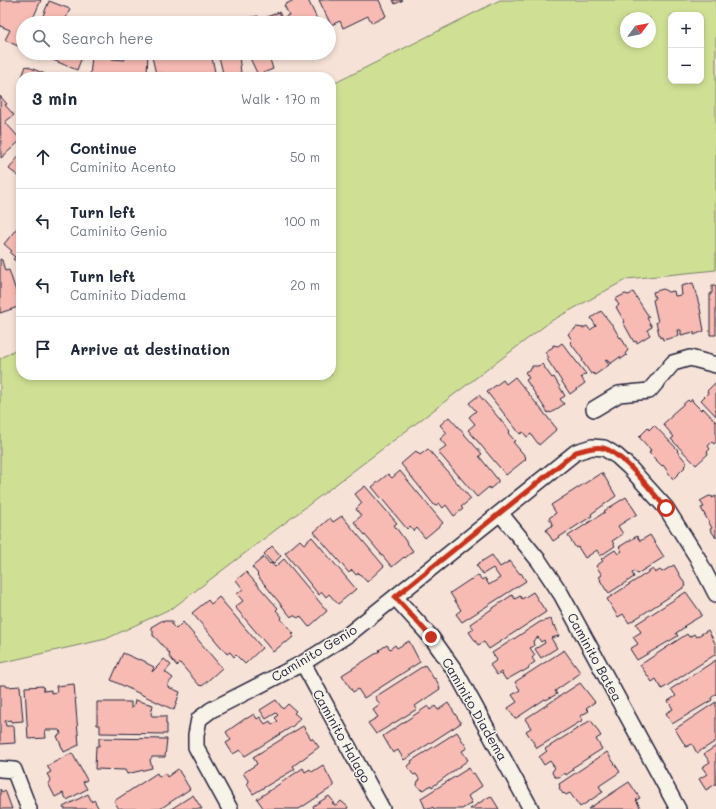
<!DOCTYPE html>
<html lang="en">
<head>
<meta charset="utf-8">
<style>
	:root { --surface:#fff; --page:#f6f6f7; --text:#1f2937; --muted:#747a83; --line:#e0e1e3 }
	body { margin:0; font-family:Mali,sans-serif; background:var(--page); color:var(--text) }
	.controls { position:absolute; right:12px; top:12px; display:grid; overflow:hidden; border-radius:8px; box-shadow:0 2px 6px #0003 }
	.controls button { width:36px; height:36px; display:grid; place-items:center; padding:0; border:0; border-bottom:1px solid var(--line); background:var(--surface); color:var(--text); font:20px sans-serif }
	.compass { position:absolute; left:620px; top:12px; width:36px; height:36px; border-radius:50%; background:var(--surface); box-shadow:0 2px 6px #0003; rotate:58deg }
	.stop { position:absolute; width:12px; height:12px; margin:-9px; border:3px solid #c8321e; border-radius:50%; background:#fff }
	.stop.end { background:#c8321e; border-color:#fff; box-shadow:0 1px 4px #0008 }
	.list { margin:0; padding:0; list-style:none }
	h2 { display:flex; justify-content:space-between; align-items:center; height:52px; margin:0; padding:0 16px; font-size:17px }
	h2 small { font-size:13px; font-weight:400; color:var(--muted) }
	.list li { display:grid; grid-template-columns:26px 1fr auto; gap:12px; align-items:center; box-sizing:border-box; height:64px; padding:0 16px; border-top:1px solid var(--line) }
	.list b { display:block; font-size:15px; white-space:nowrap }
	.list p { margin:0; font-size:13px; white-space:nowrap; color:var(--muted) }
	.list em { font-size:13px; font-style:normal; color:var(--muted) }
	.icon { flex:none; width:22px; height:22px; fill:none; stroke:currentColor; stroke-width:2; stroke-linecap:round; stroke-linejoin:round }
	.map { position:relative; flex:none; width:716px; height:809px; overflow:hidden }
	.search { position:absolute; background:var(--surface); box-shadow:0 2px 6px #0003; left:16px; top:16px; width:320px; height:44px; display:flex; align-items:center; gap:10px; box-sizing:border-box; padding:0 14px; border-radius:22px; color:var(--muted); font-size:15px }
	.panel { position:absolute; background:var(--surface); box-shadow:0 2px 6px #0003; left:16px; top:72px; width:320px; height:308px; border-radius:16px }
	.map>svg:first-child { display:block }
</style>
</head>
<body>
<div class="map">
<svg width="716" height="809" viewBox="0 0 716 809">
	<rect width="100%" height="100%" fill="#f7e2d8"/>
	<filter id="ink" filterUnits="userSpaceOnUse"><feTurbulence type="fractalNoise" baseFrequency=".025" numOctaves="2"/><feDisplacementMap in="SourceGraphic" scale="8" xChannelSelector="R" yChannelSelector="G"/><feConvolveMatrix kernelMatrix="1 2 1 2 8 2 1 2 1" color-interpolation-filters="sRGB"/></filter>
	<g filter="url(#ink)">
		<!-- green -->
		<path fill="#cfe094" stroke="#788168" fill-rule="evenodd" d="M500,0h216v270l-89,9 -76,42 -377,286 -68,32 -106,24v-304l21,-13v29h310v-290zM671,15h30v66h-30zM626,18h24v24h-24z"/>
		<!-- building -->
		<path fill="#f7bbb4" stroke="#22223b" d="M0,0h41l-10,23h-8v18l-3,6 -15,-7 5,-10 -10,-4z
			M294,0h14l11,23h-51l-3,-5 14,-6 3,6 7,-3 -5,-10z
			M319,0h60l7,16 -14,7 -4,-7 -25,12 -3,-7 -9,4z
			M393,0h10l-8,4z
			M49,1l21,8 -6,14h-24z
			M258,16l2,7h-21v-3z
			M232,20v3h-14z
			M125,21l25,1 -1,1h-24z
			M36,53h50l-2,5 -2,-1 -5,13z
			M96,53h17l-1,6 13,1 -1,-2v-5h24l-1,21h-2l-1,3h-54l2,-22h4z
			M155,53h56l5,24h-13v-1l-5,1h-35l-1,-4 -6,1 -4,-17 3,-1z
			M218,53h50l5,16 -15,6 -10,-21 -9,2 2,17 -17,4z
			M303,53h15l-8,4 -1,-1 -4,1z
			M26,66l19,8 -1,3h-22z
			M0,96l7,8 -2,1 9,10 -9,7 16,18 -20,18z
			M21,153v25l-12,-9z
			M21,223v39l-1,2 -7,-5 2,-2 -5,-4 2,-2 -8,-7z
			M0,259l2,1 3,11 4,-1 12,36 -21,7z
			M693,283l7,25 4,23 -10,4v-3l-13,3v-5h-3l1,6 -16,4 -1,-3 -2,1 -4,-16h2l-5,-22 2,-1 -2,-7 10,-3 5,3 6,-1 1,5 7,-1 -1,-9z
			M712,286h4v49h-6v-41l2,-1z
			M633,292l16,25 -2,1 5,9 -5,3 3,5 -13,8 -1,-2 -2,1 -11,-20 1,-1 -8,-14 3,-2 -4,-6 10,-5 4,1z
			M601,311l12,15 7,12 1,-1 7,13 -3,4 2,1 -6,4 -1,-2 -10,7 -3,-5 -2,1 4,5 -14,10 -2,-2 -2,1 -9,-13 1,-1 -13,-18 2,-2 -4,-6 7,-5 1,-2 7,1 4,-2 3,4 6,-4 -5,-8z
			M562,343l24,31 -5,3 4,6 -15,11 -23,-35 2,-1 -4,-6 8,-5v-2l5,1z
			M542,364l10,14 2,-1 11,19 -5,3 4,5 -13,9 -1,-1 -2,1 -22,-33 3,-2 -4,-6 7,-4v-2h6z
			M515,377l42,52 -18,16 -8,-11 -4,3 -4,-5 -3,2 -33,-42 16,-12 3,4z
			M715,383l1,2v31l-15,-16 7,-7 -1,-2z
			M479,395l31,36 -2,2 7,8 -2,1 13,15 -1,1 1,1 -20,16 -38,-45 7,-6 -6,-7 7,-6 -7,-8z
			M692,399l1,3 8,8 2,-2 13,14v20l-2,2 -2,-2 -4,4 2,3 -3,3 1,2 -12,11 -25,-26 3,-2 -11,-13 9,-8 -1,-1 17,-15 2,2z
			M449,417l33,37 -3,2 19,24v2l-8,7 -1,-2 -12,10 -39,-45 8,-6 -6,-7 7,-6 -7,-8z
			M654,425l24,25 -1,1 10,12 -3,3 1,1 -12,12 -10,-14 -1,1 -13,-13 2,-3 -12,-13 9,-9 1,2z
			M428,449l43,50 -10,8 2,2 -9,7 -8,-11 -3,3 -4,-5 -4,3 -34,-42 15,-13 4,4z
			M400,471l43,52 -18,15 -8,-10 -3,3 -4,-5 -3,3 -35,-42 16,-13 4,4z
			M601,473l2,1 13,22 -25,18 1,2 -39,25 -7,-11 7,-5 -4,-7 7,-5 -5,-8z
			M365,486l32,37 -3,2 19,26 -8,7 -1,-1 -12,10 -38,-45 7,-6 -5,-7 6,-6 -7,-9z
			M709,496l4,1 -1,1 4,-2v42l-6,-9 2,-1 -11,-20 3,-1 -4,-6z
			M626,497l11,17 -19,12 5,8 -11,7 3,5 -15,10 -3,-6 -12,8 -7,-11 -2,1 -8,-12 37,-24 -1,-1z
			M342,516l42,50 -17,16 -8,-9 -3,2 -4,-5 -3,3 -35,-41 16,-14 3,4z
			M650,535l14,22 -27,17 -2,-3 -3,2 2,4 -25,16 -2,-3h-1l-6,-10h1l-2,-3 3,-2 -6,-9 7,-5 -2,-2 14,-9 3,4 4,-3 -3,-4 18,-11 3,5z
			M312,537l44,52 -18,15 -9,-10 -3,3 -4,-5 -3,3 -34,-42 15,-13 4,4z
			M272,546l9,10 -8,8 -9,-10z
			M492,555l8,12 10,-6 10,13 1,-1 5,8 -64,41 -6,-8 5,-4 -11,-17 21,-14v1l7,-5 4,5 3,-2 4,7 11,-7 -7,-10 -10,6 -7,-9z
			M264,557l6,7 1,-1 4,4 9,-8 43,52 -18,16 -9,-11 -2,2 -5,-3 -2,2 -34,-42 1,-1 -6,-7z
			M674,565l12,21 -57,37 -6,-9 -5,3 -11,-18 46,-30 2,4 5,-3 2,2z
			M246,572l32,36 -2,2 6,7 -1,2 13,15 -2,1 1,2 -7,6 -1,-1 -12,10 -38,-45 8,-6 -6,-7 6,-5 -7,-9z
			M533,592l13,20 -57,37 -5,-7 -6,3 -9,-13 5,-3 -4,-5 42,-29 3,4 5,-3 2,3z
			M686,592l15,21v3l-17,10 1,1 -9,6 2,3 -41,24 -7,-11 8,-5 -5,-7 8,-5 -5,-8z
			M219,597l43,51 -17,16 -9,-9 -2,2 -4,-5 -3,2 -35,-41 16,-13 3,4z
			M551,619l2,7 2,-1 4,11 -8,2 6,10 -16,10 -6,-9 10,-6 -1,-3 -3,2 -3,-5 -5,4 1,5 -4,2 5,7 -3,3 3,4 -6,4v2l-7,4v-1l-16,9 -5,-8 -4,3 -7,-10 7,-5 -5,-7 48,-31z
			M163,620v1h9v4l4,4 7,-7 39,46 -20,18 -1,-1 -1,1 -20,-23 -3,3 -8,-10 1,-2 -16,-18h-1v-5l-2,-4z
			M708,630l8,15v9l-54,35 -6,-10 -4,3 -12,-17 47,-31 2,3 5,-3 2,3z
			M409,641l11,21 -56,36 -6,-9 -5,3 -11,-17 38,-24 -1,-1 8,-5 3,4 5,-4 2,3z
			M564,650l16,22 -1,2 -24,17 2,3 -11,6 -1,-1 -30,20 -7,-11 9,-6 -5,-7 8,-5 -5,-8z
			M123,653l16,7 1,-1 6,3v1l8,4 -2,5 6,-6 6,-7 7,6 -6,7 8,6 -5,6v3l12,5 -6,18 -63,-30z
			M716,660v34l-5,4 1,2 -40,24 -6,-11 7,-4 -5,-8 8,-5 -5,-7z
			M425,665l9,14 1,-1 5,9h-1l1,2 -25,17 2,3 -41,25 -8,-11 10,-6 -5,-7 7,-5 -5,-8z
			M580,683l15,19 -9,6 3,3 -9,5 3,4 -46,28 -11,-17 5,-3 -6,-9z
			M74,684l5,61 -15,7 -7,-16 4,-2 -1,-4h-15l1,8 -18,1 -3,-52 18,-1 1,5 7,-1v3l6,-1 -1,-6z
			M0,685h6l1,2 13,-1 3,35 -12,1v-2l-6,1 1,5h8l1,17 -15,1z
			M135,700l18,5 -2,9 1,2h14v8h1v10l-67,-1v-8h-3v-23h34v7l3,-4z
			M276,700l7,9 5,-5 8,7 -2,2 6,5 -7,8 -48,30 -5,-6 -7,4 -7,-11 5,-3 -5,-8 20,-14v1l8,-5 3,5 3,-2 5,7 5,-3 2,4 6,-4 -3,-3 3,-3 -2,-2 -10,6 -6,-9z
			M716,702v39l-19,12 -5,-9 -6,3 -11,-18z
			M448,703l13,20 -57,37 -6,-10 -5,3 -10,-17 45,-30 2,4 5,-4 3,4z
			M591,720l10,16 -5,3 6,10 -30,19 1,2 -7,5 -1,-2 -6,4h-4l-3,-4 1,-3 2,-2 -5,-7 -6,4 -5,-8 8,-6 -2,-2z
			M303,726l8,13 1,-1 7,9 -26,19 2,3 -42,25 -6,-10 2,-2 -6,-9 14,-9 -4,-7z
			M457,732l10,16 -5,3 6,9 -36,27 -1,-2 -7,5 -4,-1 -3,-4 1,-4 2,-1 -4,-6 -2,1 -2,-2 -5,-7 5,-3 -1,-2z
			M99,738l68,1 -2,18h-13l-2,3 2,8 -25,6 -2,-4 -30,-1 1,-23h3z
			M716,746v38l-10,6 -7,-11 8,-5 -5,-7 8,-5 -6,-8z
			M607,752l13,20 -21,14 4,6 -23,15 -10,-14 -4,2 -2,-2 -1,1 -4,-6 1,-1 -1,-3z
			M72,753l15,27 -4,2 4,7 -20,11 -4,-7 -8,4 -7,-14 3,-2 -4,-7 4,-2 -4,-6z
			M323,765l11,21 -35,23h-35l-7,-10 46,-31 2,4 5,-3 2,3z
			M469,768l3,6 2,-1 8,13 -14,10 4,7 -10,6h-28l-1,-2 -3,2 -3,-1h-2l-4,-10z
			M178,769l12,20 -30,20h-38v-1l-3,1 -5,-8 43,-28 2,4 6,-4 2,4z
			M629,782l11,16 -4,2 4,7 -1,1v1h-51z
			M0,789l2,3 3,-2 7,19h-12z
			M88,794l4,8 2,-2 5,9h-35l-1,-2z
			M193,795l9,14h-31z
			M329,796l5,6 -2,1 4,3 5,-5 7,6 -1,2h-33l-1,-3z
			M491,796l8,13h-29l17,-11z"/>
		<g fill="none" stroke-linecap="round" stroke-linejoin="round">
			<defs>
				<path id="street" d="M594,409l25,-15 30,-3 24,-28 17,-5 26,7
					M500,513l39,48 22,33 117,215
					M395,597l36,40 25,35 75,137
					M303,663l79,146
					M0,769l14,1 15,39
					M230,809l-34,-62v-12l3,-16 12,-9 92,-47 46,-29 227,-182 16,-5 12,1 13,8 12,11 37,41 31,49 19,37"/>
			</defs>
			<!-- street casing -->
			<use href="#street" stroke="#22223b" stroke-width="18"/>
			<!-- street -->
			<use href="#street" stroke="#f7f3e8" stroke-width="15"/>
		</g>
	</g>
	<g fill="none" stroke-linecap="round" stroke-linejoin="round" filter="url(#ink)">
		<!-- route -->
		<path stroke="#c8321e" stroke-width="5" d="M431,637l-36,-40 181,-145c9,-2 18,-6 27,-4 20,5 49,44 63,60"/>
	</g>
	<g text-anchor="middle" stroke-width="3" stroke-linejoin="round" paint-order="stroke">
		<!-- street labels -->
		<g font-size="13" fill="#22223b" stroke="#f7f3e8">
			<text transform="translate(314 653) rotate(-31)" y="5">Caminito Genio</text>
			<text transform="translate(595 657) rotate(61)" y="5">Caminito Batea</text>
			<text transform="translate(475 709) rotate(60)" y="5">Caminito Diadema</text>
			<text transform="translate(342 736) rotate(61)" y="5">Caminito Halago</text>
		</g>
	</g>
</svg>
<div class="controls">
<button>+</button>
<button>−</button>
</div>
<svg class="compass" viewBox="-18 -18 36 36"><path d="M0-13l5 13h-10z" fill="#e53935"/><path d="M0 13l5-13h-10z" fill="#747a83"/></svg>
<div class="stop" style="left:666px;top:508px"></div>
<div class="stop end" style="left:431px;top:637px"></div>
<div class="search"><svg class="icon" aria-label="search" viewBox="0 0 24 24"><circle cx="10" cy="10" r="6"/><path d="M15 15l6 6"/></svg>Search here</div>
<section class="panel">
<h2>3 min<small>Walk · 170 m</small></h2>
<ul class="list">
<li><svg class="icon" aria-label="ahead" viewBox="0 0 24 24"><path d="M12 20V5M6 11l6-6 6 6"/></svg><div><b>Continue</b><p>Caminito Acento</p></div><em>50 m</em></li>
<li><svg class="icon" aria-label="left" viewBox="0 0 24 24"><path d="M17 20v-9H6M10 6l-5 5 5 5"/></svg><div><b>Turn left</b><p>Caminito Genio</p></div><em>100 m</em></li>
<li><svg class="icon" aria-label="left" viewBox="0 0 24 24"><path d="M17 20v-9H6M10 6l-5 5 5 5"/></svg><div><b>Turn left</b><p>Caminito Diadema</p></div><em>20 m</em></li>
<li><svg class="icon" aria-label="arrive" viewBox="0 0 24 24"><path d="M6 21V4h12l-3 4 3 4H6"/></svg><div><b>Arrive at destination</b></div></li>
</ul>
</section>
</div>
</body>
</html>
